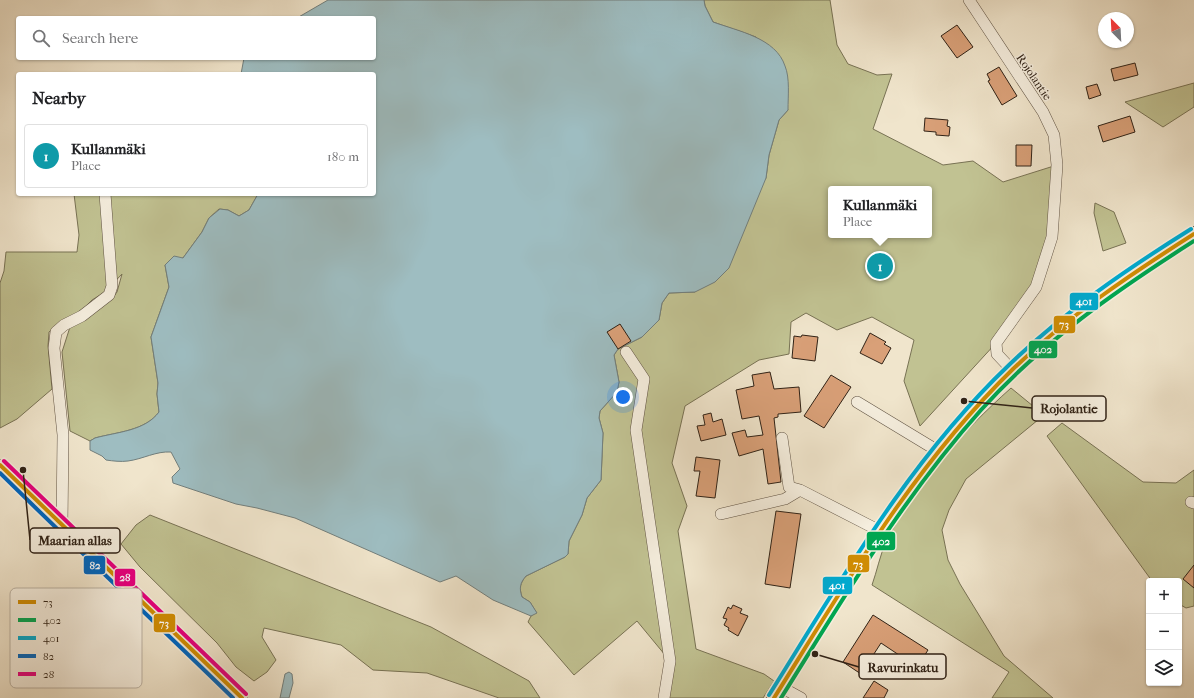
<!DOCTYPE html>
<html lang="en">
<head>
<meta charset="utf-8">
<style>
	:root { --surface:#fff; --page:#f6f6f6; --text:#202124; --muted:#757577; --line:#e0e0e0; --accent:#d93025 }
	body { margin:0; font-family:"IM FELL French Canon",serif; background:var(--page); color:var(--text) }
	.controls { position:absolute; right:12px; bottom:12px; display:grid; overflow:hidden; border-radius:4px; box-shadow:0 1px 3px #0004 }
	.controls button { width:36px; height:36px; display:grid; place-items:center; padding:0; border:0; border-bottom:1px solid var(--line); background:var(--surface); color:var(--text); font:20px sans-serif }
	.compass { position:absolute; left:1098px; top:12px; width:36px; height:36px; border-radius:50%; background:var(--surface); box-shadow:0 1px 3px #0004; rotate:336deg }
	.you { position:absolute; left:623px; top:397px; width:14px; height:14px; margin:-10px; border:3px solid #fff; border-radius:50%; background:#1a73e8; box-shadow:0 0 0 6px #1a73e833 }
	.badge { display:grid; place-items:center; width:26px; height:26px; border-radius:50%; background:var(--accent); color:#fff; font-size:13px; font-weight:700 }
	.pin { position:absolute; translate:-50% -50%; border:2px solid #fff; box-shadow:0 1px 4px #0006 }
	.popup { position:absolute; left:828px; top:186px; width:104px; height:52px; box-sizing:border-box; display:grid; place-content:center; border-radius:4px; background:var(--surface); filter:drop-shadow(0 1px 3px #0005); font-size:13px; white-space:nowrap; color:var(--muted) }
	.popup b { font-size:15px; color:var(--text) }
	.popup::after { content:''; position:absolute; left:50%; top:100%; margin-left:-8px; border:8px solid transparent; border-top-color:var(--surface) }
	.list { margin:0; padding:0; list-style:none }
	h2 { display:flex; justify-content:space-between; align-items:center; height:52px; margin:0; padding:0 16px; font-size:17px }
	h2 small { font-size:13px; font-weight:400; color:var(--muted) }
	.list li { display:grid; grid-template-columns:26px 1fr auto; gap:12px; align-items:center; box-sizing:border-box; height:64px; margin:0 8px 8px; padding:0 8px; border:1px solid var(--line); border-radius:4px }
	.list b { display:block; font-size:15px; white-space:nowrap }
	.list p { margin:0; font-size:13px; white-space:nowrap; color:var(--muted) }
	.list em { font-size:13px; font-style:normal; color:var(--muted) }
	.icon { flex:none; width:22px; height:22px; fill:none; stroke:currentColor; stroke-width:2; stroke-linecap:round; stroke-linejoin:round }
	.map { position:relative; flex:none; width:1194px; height:698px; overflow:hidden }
	.search { position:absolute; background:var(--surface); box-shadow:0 1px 3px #0004; left:16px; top:16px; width:360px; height:44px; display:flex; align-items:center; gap:10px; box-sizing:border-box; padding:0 14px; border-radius:4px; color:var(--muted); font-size:15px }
	.panel { position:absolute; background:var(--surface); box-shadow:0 1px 3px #0004; left:16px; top:72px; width:360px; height:124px; border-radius:4px }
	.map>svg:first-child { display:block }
</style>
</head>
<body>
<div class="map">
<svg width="1194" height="698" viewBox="0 0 1194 698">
	<rect width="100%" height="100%" fill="#f0e5cc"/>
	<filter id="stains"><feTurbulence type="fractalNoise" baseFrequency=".005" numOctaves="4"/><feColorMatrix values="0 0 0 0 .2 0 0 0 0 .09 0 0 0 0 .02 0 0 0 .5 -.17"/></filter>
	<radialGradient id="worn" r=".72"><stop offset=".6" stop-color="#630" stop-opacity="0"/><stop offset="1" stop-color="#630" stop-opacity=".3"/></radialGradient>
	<!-- green -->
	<path fill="#c1c292" stroke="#787254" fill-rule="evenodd" d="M704,0h126l7,45 11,19 29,11 15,-1 -19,55 70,36 30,-4 30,21 54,-17 -5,72 -16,50 -40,56 -76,83 -16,-45 10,-41 -42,-23 -35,13 -31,-17 -15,9 -2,32 -30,6 -74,46 -13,57 15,43 -9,25 18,118 68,25 10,7 -11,17h-99l6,-37 -33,-40 -63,54 -46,-53 3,-6 5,-4 -6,-10 -8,-5c-3,-9 -2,-14 4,-21l39,-19 3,-3 1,-13 13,-26 5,-17 14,-18 2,-47 -4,-15 1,-7 17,-19 2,-10 -5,-27 4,-6 24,-12 17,-17 3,-17 7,-10 26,-1 71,-114 3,-23 10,-35 9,-10 -32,-73 -43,-15 -8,-16zM831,189h98v46h-98z
		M1194,83v24l-31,20 -38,-25z
		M74,194h184l-9,16 -10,6 -11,-6 -9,-1 -10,9 -7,14 -19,26 -18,7 4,22 -18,50 7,46 -1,11 2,18c-14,19 -42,20 -64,26l-5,3 -20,-10 -8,-79 8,-25 41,-27 6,-8 5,-18 -17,18 -13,8 -12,12 -18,8 -13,12 -1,14 4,43 -35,30 -17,9v-145l4,-12 2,-19h71l2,-17z
		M1095,203l19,9 12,31 -23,8 -9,-38z
		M1011,388l33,27 -78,64 -17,31 -7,20 6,30 12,24 44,72 49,42h-61l17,-26 -137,-87c5,-14 8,-30 14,-43 30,-60 76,-110 125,-154z
		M1062,423l81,59 33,1 18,-13v136l-8,2 -7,-4v-23h-27l-105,-145z
		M150,515l281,112 98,54 11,17h-41l-72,-25 -54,-3 -32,-25 -77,-17 -2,9 14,23 -9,12 -13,9 -18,-14 -19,-24 -77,-76 -19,-23 15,-19z"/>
	<!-- water -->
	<path fill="#9ebdc1" stroke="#727f7d" d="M328,0h376l1,6 8,16c25,9 63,16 72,44 5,12 3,30 3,44l-9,10 -10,35 -3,23 -37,90 -14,14 -20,10 -26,1 -7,10 -3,17 -17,17 -24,12 -4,6 5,27 -2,10 -17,19 -1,7 4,15 -2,47 -14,18 -5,17 -13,26 -1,13 -3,3 -39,19c-6,7 -7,12 -4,21l8,5 7,11 -6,3 -38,-16 -37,-24 -16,6 -145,-64 -38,-10 -21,-4 -63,-21 -1,-6 8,-8 -9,-17c-15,-1 -28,7 -43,9 -7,1 -15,0 -22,-1l-4,-4 -12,-6v-9l5,-3c22,-6 50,-7 64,-26l-2,-18 1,-11 -7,-46 18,-50 -4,-22 9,-9 9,2 19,-26 7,-14 11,-9 8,1 11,6 10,-6 9,-16h116v-120h-133l3,-16h130v-40h-77z
		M289,672l3,2 1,9 -4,15h-9l5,-24z"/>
	<!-- building -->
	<path fill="#d9a078" stroke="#302216" d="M957,25l16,22 -16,11 -16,-22z
		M1135,63l3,12 -24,6 -3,-12z
		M999,67l18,29 -15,9 -14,-24 2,-1 -3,-6z
		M1097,84l4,11 -12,4 -3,-12z
		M1130,116l5,16 -32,10 -5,-16z
		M925,118l23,2 -1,6 3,1 -1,9 -13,-1v-3l-12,-1z
		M1016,145h16l-1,21h-15z
		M620,324l11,17 -13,8 -11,-17z
		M870,333l16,9 -2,2 7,4 -9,16 -22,-11z
		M802,335l16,2 -3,24 -23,-3 2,-22 7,1z
		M770,372l4,17 25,-2 2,25 -23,2v3l-4,1 7,64 -13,2 -5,-35 -24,7 -7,-23 13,-3 2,7 16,-2 -4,-19 -17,3 -6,-29 18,-4 -2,-11z
		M831,375l20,12 -27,41 -20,-12z
		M711,413l2,9 9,-3 4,16 -25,6 -4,-15 8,-1 -2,-10z
		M696,457l24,3 -5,38 -19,-2 4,-25h-6z
		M776,511l25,3 -11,74 -25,-4z
		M1194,565v23l-11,-9z
		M733,605l9,4 -2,4 8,3 -10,20 -10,-6 1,-2 -5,-3 3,-6 -4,-1 5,-11 3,2z
		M873,615l55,35 -11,17 -36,-24 -20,31 -18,-12z
		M874,681l14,9 -4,8h-21z"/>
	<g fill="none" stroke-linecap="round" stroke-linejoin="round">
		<defs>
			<path id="minor" d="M969,0l74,112 11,23 3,30 -5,72 -16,50 -40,56 1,11 15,16
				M626,352l18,27 -8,51 34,231 -6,37
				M857,402l81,49
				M782,438l7,49 11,3
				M0,465l108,106 57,52 77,75
				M1191,502l3,1
				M721,514l64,-15 15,-9 80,41
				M62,526l1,-91 -9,-87 2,-16 8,-7 18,-9 27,-21 3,-9 -7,-92
				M781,687l20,11"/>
			<path id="major" d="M774,698c73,-115 140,-235 239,-329 55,-52 117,-95 181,-135"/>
		</defs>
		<!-- minor casing -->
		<use href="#minor" stroke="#605344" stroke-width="12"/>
		<!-- major casing -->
		<use href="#major" stroke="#302216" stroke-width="16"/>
		<!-- minor -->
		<use href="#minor" stroke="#f5eede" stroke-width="11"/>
		<!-- major -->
		<use href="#major" stroke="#e8c286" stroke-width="14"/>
		<defs>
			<path id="bus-1" d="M0,465c80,78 162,155 242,233
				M774,698c72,-115 141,-234 239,-329 54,-52 118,-95 181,-135"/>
			<path id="bus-2" d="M781,698c62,-99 122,-201 200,-288 61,-68 136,-120 213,-169"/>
			<path id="bus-3" d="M769,695c72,-115 141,-236 240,-330 55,-53 118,-96 182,-136"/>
			<path id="bus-4" d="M0,473c77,76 156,150 233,225"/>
			<path id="bus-5" d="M4,461c80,78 162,155 242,233"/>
		</defs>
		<!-- bus-1 casing -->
		<use href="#bus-1" stroke="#f5eede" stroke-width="7"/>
		<!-- bus-2 casing -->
		<use href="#bus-2" stroke="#f5eede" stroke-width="7"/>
		<!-- bus-3 casing -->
		<use href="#bus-3" stroke="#f5eede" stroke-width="7"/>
		<!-- bus-4 casing -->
		<use href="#bus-4" stroke="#f5eede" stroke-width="7"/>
		<!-- bus-5 casing -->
		<use href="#bus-5" stroke="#f5eede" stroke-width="7"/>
		<!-- bus-1 -->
		<use href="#bus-1" stroke="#cf8c04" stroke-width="4"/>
		<!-- bus-2 -->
		<use href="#bus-2" stroke="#00a651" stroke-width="4"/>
		<!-- bus-3 -->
		<use href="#bus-3" stroke="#00a9ce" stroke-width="4"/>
		<!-- bus-4 -->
		<use href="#bus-4" stroke="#0065bd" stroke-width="4"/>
		<!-- bus-5 -->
		<use href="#bus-5" stroke="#e5007d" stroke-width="4"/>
	</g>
	<g text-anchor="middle" stroke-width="3" stroke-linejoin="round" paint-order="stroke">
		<!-- street labels -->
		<g font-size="12" fill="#302216" stroke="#f5eede">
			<text transform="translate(1034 77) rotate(56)" y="4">Rojolantie</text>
		</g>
	</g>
	<!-- legend -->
	<rect x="10" y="588" width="132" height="100" rx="6" fill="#f5eede" stroke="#bab1a2" stroke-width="1"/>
	<rect x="18" y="600" width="18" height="4" fill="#cf8c04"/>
	<rect x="18" y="618" width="18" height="4" fill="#00a651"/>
	<rect x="18" y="636" width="18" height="4" fill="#00a9ce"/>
	<rect x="18" y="654" width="18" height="4" fill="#0065bd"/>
	<rect x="18" y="672" width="18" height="4" fill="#e5007d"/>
	<g font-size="11" fill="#302216">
		<text x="43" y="606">73</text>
		<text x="43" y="624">402</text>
		<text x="43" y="642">401</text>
		<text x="43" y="660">82</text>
		<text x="43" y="678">28</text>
	</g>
	<!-- callouts -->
	<path fill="none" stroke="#302216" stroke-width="1.5" d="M964 401L1032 408M23 470L30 540M815 654L859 667"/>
	<g fill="#302216" stroke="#f5eede" stroke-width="1.5">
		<circle cx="964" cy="401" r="4"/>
		<circle cx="23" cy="470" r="4"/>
		<circle cx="815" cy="654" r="4"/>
	</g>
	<g fill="#f5eede" stroke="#302216" stroke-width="1.5">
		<rect x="1032" y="396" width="74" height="25" rx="4"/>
		<rect x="30" y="528" width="90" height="25" rx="4"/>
		<rect x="859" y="654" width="87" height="25" rx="4"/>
	</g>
	<g font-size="13" text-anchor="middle" font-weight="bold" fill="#302216">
		<text x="1069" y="413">Rojolantie</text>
		<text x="75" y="545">Maarian allas</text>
		<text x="903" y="672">Ravurinkatu</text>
	</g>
	<g stroke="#f5eede" stroke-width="1.5">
		<rect x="1069" y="292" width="30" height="19" rx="4" fill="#00a9ce"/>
		<rect x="1053" y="315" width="23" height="19" rx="4" fill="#cf8c04"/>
		<rect x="1028" y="340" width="30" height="19" rx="4" fill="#00a651"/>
		<rect x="866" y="531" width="30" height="20" rx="4" fill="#00a651"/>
		<rect x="847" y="554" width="23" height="19" rx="4" fill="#cf8c04"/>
		<rect x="83" y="555" width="23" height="20" rx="4" fill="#0065bd"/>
		<rect x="114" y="568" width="22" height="19" rx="4" fill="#e5007d"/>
		<rect x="822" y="576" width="31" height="19" rx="4" fill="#00a9ce"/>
		<rect x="153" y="613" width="23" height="20" rx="4" fill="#cf8c04"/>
	</g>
	<g font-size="11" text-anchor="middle" font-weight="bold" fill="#fff">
		<text x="1084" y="305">401</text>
		<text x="1064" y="328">73</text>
		<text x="1043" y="353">402</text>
		<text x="881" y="545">402</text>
		<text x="858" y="568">73</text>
		<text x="95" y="569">82</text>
		<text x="125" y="581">28</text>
		<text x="837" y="589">401</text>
		<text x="164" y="627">73</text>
	</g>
	<rect width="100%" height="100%" filter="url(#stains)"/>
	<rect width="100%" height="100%" fill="url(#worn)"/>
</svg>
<div class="controls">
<button>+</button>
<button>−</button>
<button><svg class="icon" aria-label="layers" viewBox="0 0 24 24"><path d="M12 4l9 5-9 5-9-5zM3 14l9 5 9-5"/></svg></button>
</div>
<svg class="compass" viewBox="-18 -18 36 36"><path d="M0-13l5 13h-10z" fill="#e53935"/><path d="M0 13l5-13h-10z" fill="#757577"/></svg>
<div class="you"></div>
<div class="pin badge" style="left:880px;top:266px;background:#0f9aa8">1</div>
<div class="popup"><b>Kullanmäki</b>Place</div>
<div class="search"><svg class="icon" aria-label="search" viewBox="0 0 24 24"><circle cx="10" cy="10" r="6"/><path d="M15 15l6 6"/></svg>Search here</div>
<section class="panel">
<h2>Nearby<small></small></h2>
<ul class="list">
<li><span class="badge" style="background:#0f9aa8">1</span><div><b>Kullanmäki</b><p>Place</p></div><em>180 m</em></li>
</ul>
</section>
</div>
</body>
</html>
